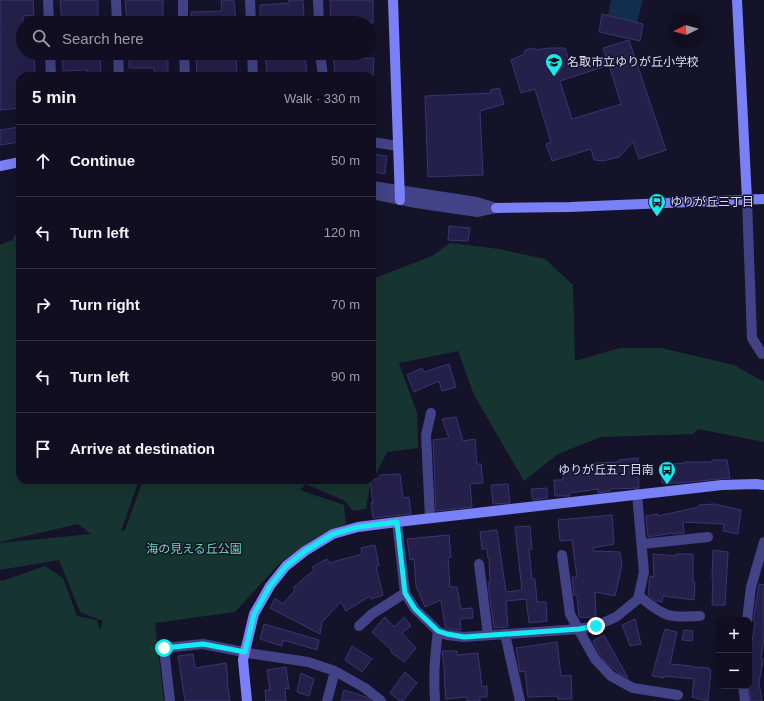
<!DOCTYPE html>
<html lang="en">
<head>
<meta charset="utf-8">
<style>
	:root { --surface:#100e20; --page:#191729; --text:#f1f3f6; --muted:#9c9ca5; --line:#302e3e }
	body { margin:0; font-family:Helvetica,"Noto Sans JP",sans-serif; background:var(--page); color:var(--text) }
	.controls { position:absolute; right:12px; bottom:12px; display:grid; overflow:hidden; border-radius:8px; box-shadow:0 4px 16px #0002 }
	.controls button { width:36px; height:36px; display:grid; place-items:center; padding:0; border:0; border-bottom:1px solid var(--line); background:var(--surface); color:var(--text); font:20px sans-serif }
	.compass { position:absolute; left:668px; top:12px; width:36px; height:36px; border-radius:50%; background:var(--surface); box-shadow:0 4px 16px #0002; rotate:265deg }
	.stop { position:absolute; width:12px; height:12px; margin:-9px; border:3px solid #15eaf1; border-radius:50%; background:#fff }
	.stop.end { background:#15eaf1; border-color:#fff; box-shadow:0 1px 4px #0008 }
	.list { margin:0; padding:0; list-style:none }
	h2 { display:flex; justify-content:space-between; align-items:center; height:52px; margin:0; padding:0 16px; font-size:17px }
	h2 small { font-size:13px; font-weight:400; color:var(--muted) }
	.list li { display:grid; grid-template-columns:26px 1fr auto; gap:12px; align-items:center; box-sizing:border-box; height:72px; padding:0 16px; border-top:1px solid var(--line) }
	.list b { display:block; font-size:15px; white-space:nowrap }
	.list em { font-size:13px; font-style:normal; color:var(--muted) }
	.icon { flex:none; width:22px; height:22px; fill:none; stroke:currentColor; stroke-width:2; stroke-linecap:round; stroke-linejoin:round }
	.map { position:relative; flex:none; width:764px; height:701px; overflow:hidden }
	.search { position:absolute; background:var(--surface); box-shadow:0 4px 16px #0002; left:16px; top:16px; width:360px; height:44px; display:flex; align-items:center; gap:10px; box-sizing:border-box; padding:0 14px; border-radius:22px; color:var(--muted); font-size:15px }
	.panel { position:absolute; background:var(--surface); box-shadow:0 4px 16px #0002; left:16px; top:72px; width:360px; height:412px; border-radius:12px }
	.map>svg:first-child { display:block }
</style>
</head>
<body>
<div class="map">
<svg width="764" height="701" viewBox="0 0 764 701">
	<rect width="100%" height="100%" fill="#15132a"/>
	<!-- green -->
	<path fill="#163430" d="M20,228v252h119l-18,51 4,-1 18,-50h131l1,2 5,1v-3h92v-201l60,-23 18,-13 49,6 46,10 28,26 2,76 45,-13h41l73,17 30,17v60l-66,-13 -5,5 -92,3 -43,17 -34,27 -50,-86 -16,-44 -59,12 18,50 1,35 -31,4 -17,34 -4,23 -13,2 -8,-10 -39,-17 -6,6 44,15 2,19 -31,14 -35,25 -45,49 -80,11 9,78h-164v-121l2,1 43,-15 18,12 14,38 20,4 3,10 3,-9 -23,-9 -21,-52 -59,10v-27l91,-9 -13,-10 -78,18v-297l12,-5z"/>
	<!-- water -->
	<path fill="#132d4e" d="M611,0h32l-6,23 -29,-7z"/>
	<!-- building -->
	<path fill="#25204a" stroke="#3c3374" fill-rule="evenodd" d="M0,0h33l1,15 -11,1v37h11l1,21 -15,1v33l-20,2z
		M60,0h38v23h-36z
		M125,0h38v23h-36z
		M221,0h13l2,23h-44l-1,-11 31,-1z
		M289,0h14l1,15h-1v8h-14v-1h-29v-17l29,-2z
		M330,0h43v23h-42z
		M602,14l41,10 -3,17 -41,-9z
		M629,40l37,110 -27,9 -6,-17 -14,15 -16,4 -9,-1 -3,-11 -39,12 -6,-17 5,-2 -16,-53 -14,4 -10,-33 13,-6 1,-4 7,-2 5,2 11,-2h17l6,20 35,-11 -3,-9zM609,65l12,39 -49,15 -12,-38z
		M62,53h38l1,21 -14,-1v-3l-24,1z
		M129,53h39v20h-14v-5h-25z
		M224,53h12l1,23h-40l-1,-17h28z
		M265,53h40l2,23h-40z
		M333,53h14v6l27,-1 -1,18h-38z
		M499,88l5,16 -24,7 3,64 -55,2 -3,-81 66,-3 -1,-3z
		M20,127v15l-20,3v-15z
		M372,154l15,2 -2,18 -13,-2z
		M449,226l21,2 -2,13 -20,-1z
		M449,364l7,23 -14,4 -3,-10 -25,11 -7,-17 15,-7 2,4z
		M456,417l7,24 12,-2 2,25h4l2,19 -13,1 2,23 -36,4 -3,-71 16,-2 -7,-19z
		M638,458l1,30 -29,1v2l-12,2v-4l-28,4v3h-15l-1,-16h9v-10l32,-5v-2l24,-1v-2z
		M712,460h15l3,18 -52,5h-16l-2,-18 25,-2v-1h27z
		M400,474l3,24 6,-1 2,17 -38,4 -2,-15h2l-3,-23 10,-2v-3z
		M508,484l2,19 -17,1 -2,-19z
		M547,488v10l-14,2 -2,-11z
		M714,504l27,6 -3,24 -15,-3 1,-7 -41,-2 1,11 -11,1v-1l-25,4 -2,-21 12,-2v2l41,-9v-2z
		M612,515l2,29 -21,4v3l27,1 2,13 -7,31 -20,-4 1,26 -17,-1 -2,-22h-3l-2,-18h5l-5,-37 -12,1 -2,-21z
		M530,526l2,23h-3l3,30h3l2,23h9l1,19 -18,2 -3,-24 -20,2 2,26 -14,1 -6,-45h2l-1,-25h-1l-1,-9h-5l-2,-17 17,-2 9,62 16,-2 -7,-63z
		M449,535l2,22 -3,1 2,29h7l4,22 11,-1 1,10 -13,1 1,11 -12,-1 -4,-2 -4,-27 -16,7 -9,-21 -2,-27 -4,1 -3,-21z
		M375,545l4,21h-3l7,29 -12,4 -1,-3 -24,15 -5,-9 -19,20 -2,12 -50,-26 5,-10 8,6 12,-14 -2,-2 21,-18 -2,-3 15,-8 2,4 33,-9 -1,-6z
		M713,550l15,2 -3,53h-13l1,-27h-1z
		M653,554l23,2v-2h17v28h2l-1,18 -31,-4 -1,6 -6,-1 -8,-6 2,-19 4,1z
		M759,584l5,1v53l-3,21h2l-4,24 3,18h-11l-2,-17v-23l6,-39 -2,-1z
		M385,617l9,10 10,-10 7,9 -9,7 14,15 -12,14 -13,-10 1,-1 -20,-19z
		M635,619l6,25 -11,2 -8,-21z
		M264,624l55,16 -2,10 -34,-10 -1,6 -22,-7z
		M665,629l12,3 -7,32 22,2v1l17,1v2h2l-3,31 -16,-4 2,-18 -30,-3v2l-12,-2z
		M684,630l9,1 -1,10 -10,-1z
		M604,635l24,43 -10,-5 -12,-11 -6,-7 -7,-14z
		M557,642l4,34 10,-1 1,24h-14l-1,-3 -29,1 -3,-26 -5,1 -4,-24z
		M352,646l20,13 -10,13 -17,-12z
		M442,651h15v4l21,-2 4,34 5,-1v11h-7v4h-13v-4l-21,2 -2,-22h1z
		M193,654l2,14 31,-5 2,18h-1l3,20h-45l-7,-45z
		M286,667l3,22 -4,-1 1,13h-20l-1,-11h5l-3,-20z
		M405,672l12,11 -14,18h-3l-10,-8z
		M301,673l13,6 -5,17 -12,-4z
		M344,690l22,7 5,4h-30z"/>
	<g fill="none" stroke-linecap="round" stroke-linejoin="round">
		<!-- street -->
		<path stroke="#414386" stroke-width="10" d="M48,0l1,23
			M116,0l1,23
			M183,0v23
			M250,0l1,23
			M318,0l1,23
			M50,53l1,23
			M118,53l1,23
			M184,53l1,23
			M252,53l1,23
			M320,53l3,23
			M372,142l26,4
			M372,186l105,16 19,6
			M372,194l44,9 61,9 19,-4
			M747,200l5,138 10,16
			M430,518l-4,-83 5,-22
			M397,522l8,71 10,16 23,22 9,4 17,2 115,-8 17,-3 20,-9 22,-18 6,-27 -7,-78
			M642,544l66,-7
			M562,555l8,59 25,45 16,17 22,12 45,7
			M479,564l9,71
			M639,596c9,7 19,16 29,19 10,3 22,1 32,1
			M747,620l4,-33 13,-45
			M359,626l13,-12 33,-21
			M505,634l15,67
			M743,686l2,15
			M435,699c-2,-23 0,-45 3,-68
			M170,701l-6,-53 39,-4 51,10 54,8 27,9 30,17 16,13
			M327,701l8,-30"/>
		<!-- secondary -->
		<path stroke="#7a80f7" stroke-width="10" d="M393,0l7,200
			M737,0l10,200
			M0,166l20,-4
			M496,208l74,-1 194,-8
			M247,701l-4,-41 11,-46 16,-28 16,-20 19,-15 28,-17 25,-7 39,-5 325,-37 34,-1 8,1"/>
	</g>
	<g fill="none" stroke-linecap="round" stroke-linejoin="round">
		<!-- route -->
		<path stroke="#15eaf1" stroke-width="5" d="M164,648l39,-4 42,8 9,-38 16,-28 16,-20 19,-15 28,-17 25,-7 39,-5 8,71 10,16 23,22 9,3 17,3 115,-8 17,-3"/>
	</g>
	<!-- icons -->
	<defs>
		<symbol id="school-pin" viewBox="-11 -11 22 30"><path d="M0 17L-7.5 6A9.5 9.5 0 1 1 7.5 6Z" fill="#15eaf1" stroke="#15132a"/><path d="M0-5L7-2L0 1L-7-2ZM-4 1L0 2.5L4 1V4Q0 6-4 4Z" fill="#111"/></symbol>
		<symbol id="bus-pin" viewBox="-11 -11 22 30"><path d="M0 17L-7.5 6A9.5 9.5 0 1 1 7.5 6Z" fill="#15eaf1" stroke="#15132a"/><path d="M-5-6H5V4H4V6H2V4H-2V6H-4V4H-5ZM-3.5-4V0h7V-4ZM-3.5 1.2v1.5H-2V1.2ZM2 1.2v1.5H3.5V1.2Z" fill="#111"/></symbol>
	</defs>
	<g fill-rule="evenodd">
		<use href="#school-pin" x="544" y="52" width="20" height="27"/>
		<use href="#bus-pin" x="647" y="192" width="20" height="27"/>
		<use href="#bus-pin" x="657" y="460" width="20" height="27"/>
	</g>
	<g text-anchor="middle" stroke-width="3" stroke-linejoin="round" paint-order="stroke">
		<!-- poi labels -->
		<g font-size="12" fill="#dfddfd" stroke="#15132a" text-anchor="start">
			<text x="567" y="66">名取市立ゆりが丘小学校</text>
			<text x="670" y="206">ゆりが丘三丁目</text>
			<text x="654" y="474" text-anchor="end">ゆりが丘五丁目南</text>
		</g>
		<!-- park labels -->
		<g font-size="12" fill="#6cdab7" stroke="#15132a">
			<text x="194" y="553">海の見える丘公園</text>
		</g>
	</g>
</svg>
<div class="controls">
<button>+</button>
<button>−</button>
</div>
<svg class="compass" viewBox="-18 -18 36 36"><path d="M0-13l5 13h-10z" fill="#e53935"/><path d="M0 13l5-13h-10z" fill="#9c9ca5"/></svg>
<div class="stop" style="left:164px;top:648px"></div>
<div class="stop end" style="left:596px;top:626px"></div>
<div class="search"><svg class="icon" aria-label="search" viewBox="0 0 24 24"><circle cx="10" cy="10" r="6"/><path d="M15 15l6 6"/></svg>Search here</div>
<section class="panel">
<h2>5 min<small>Walk · 330 m</small></h2>
<ul class="list">
<li><svg class="icon" aria-label="ahead" viewBox="0 0 24 24"><path d="M12 20V5M6 11l6-6 6 6"/></svg><div><b>Continue</b></div><em>50 m</em></li>
<li><svg class="icon" aria-label="left" viewBox="0 0 24 24"><path d="M17 20v-9H6M10 6l-5 5 5 5"/></svg><div><b>Turn left</b></div><em>120 m</em></li>
<li><svg class="icon" aria-label="right" viewBox="0 0 24 24"><path d="M7 20v-9h11M14 6l5 5-5 5"/></svg><div><b>Turn right</b></div><em>70 m</em></li>
<li><svg class="icon" aria-label="left" viewBox="0 0 24 24"><path d="M17 20v-9H6M10 6l-5 5 5 5"/></svg><div><b>Turn left</b></div><em>90 m</em></li>
<li><svg class="icon" aria-label="arrive" viewBox="0 0 24 24"><path d="M6 21V4h12l-3 4 3 4H6"/></svg><div><b>Arrive at destination</b></div></li>
</ul>
</section>
</div>
</body>
</html>
